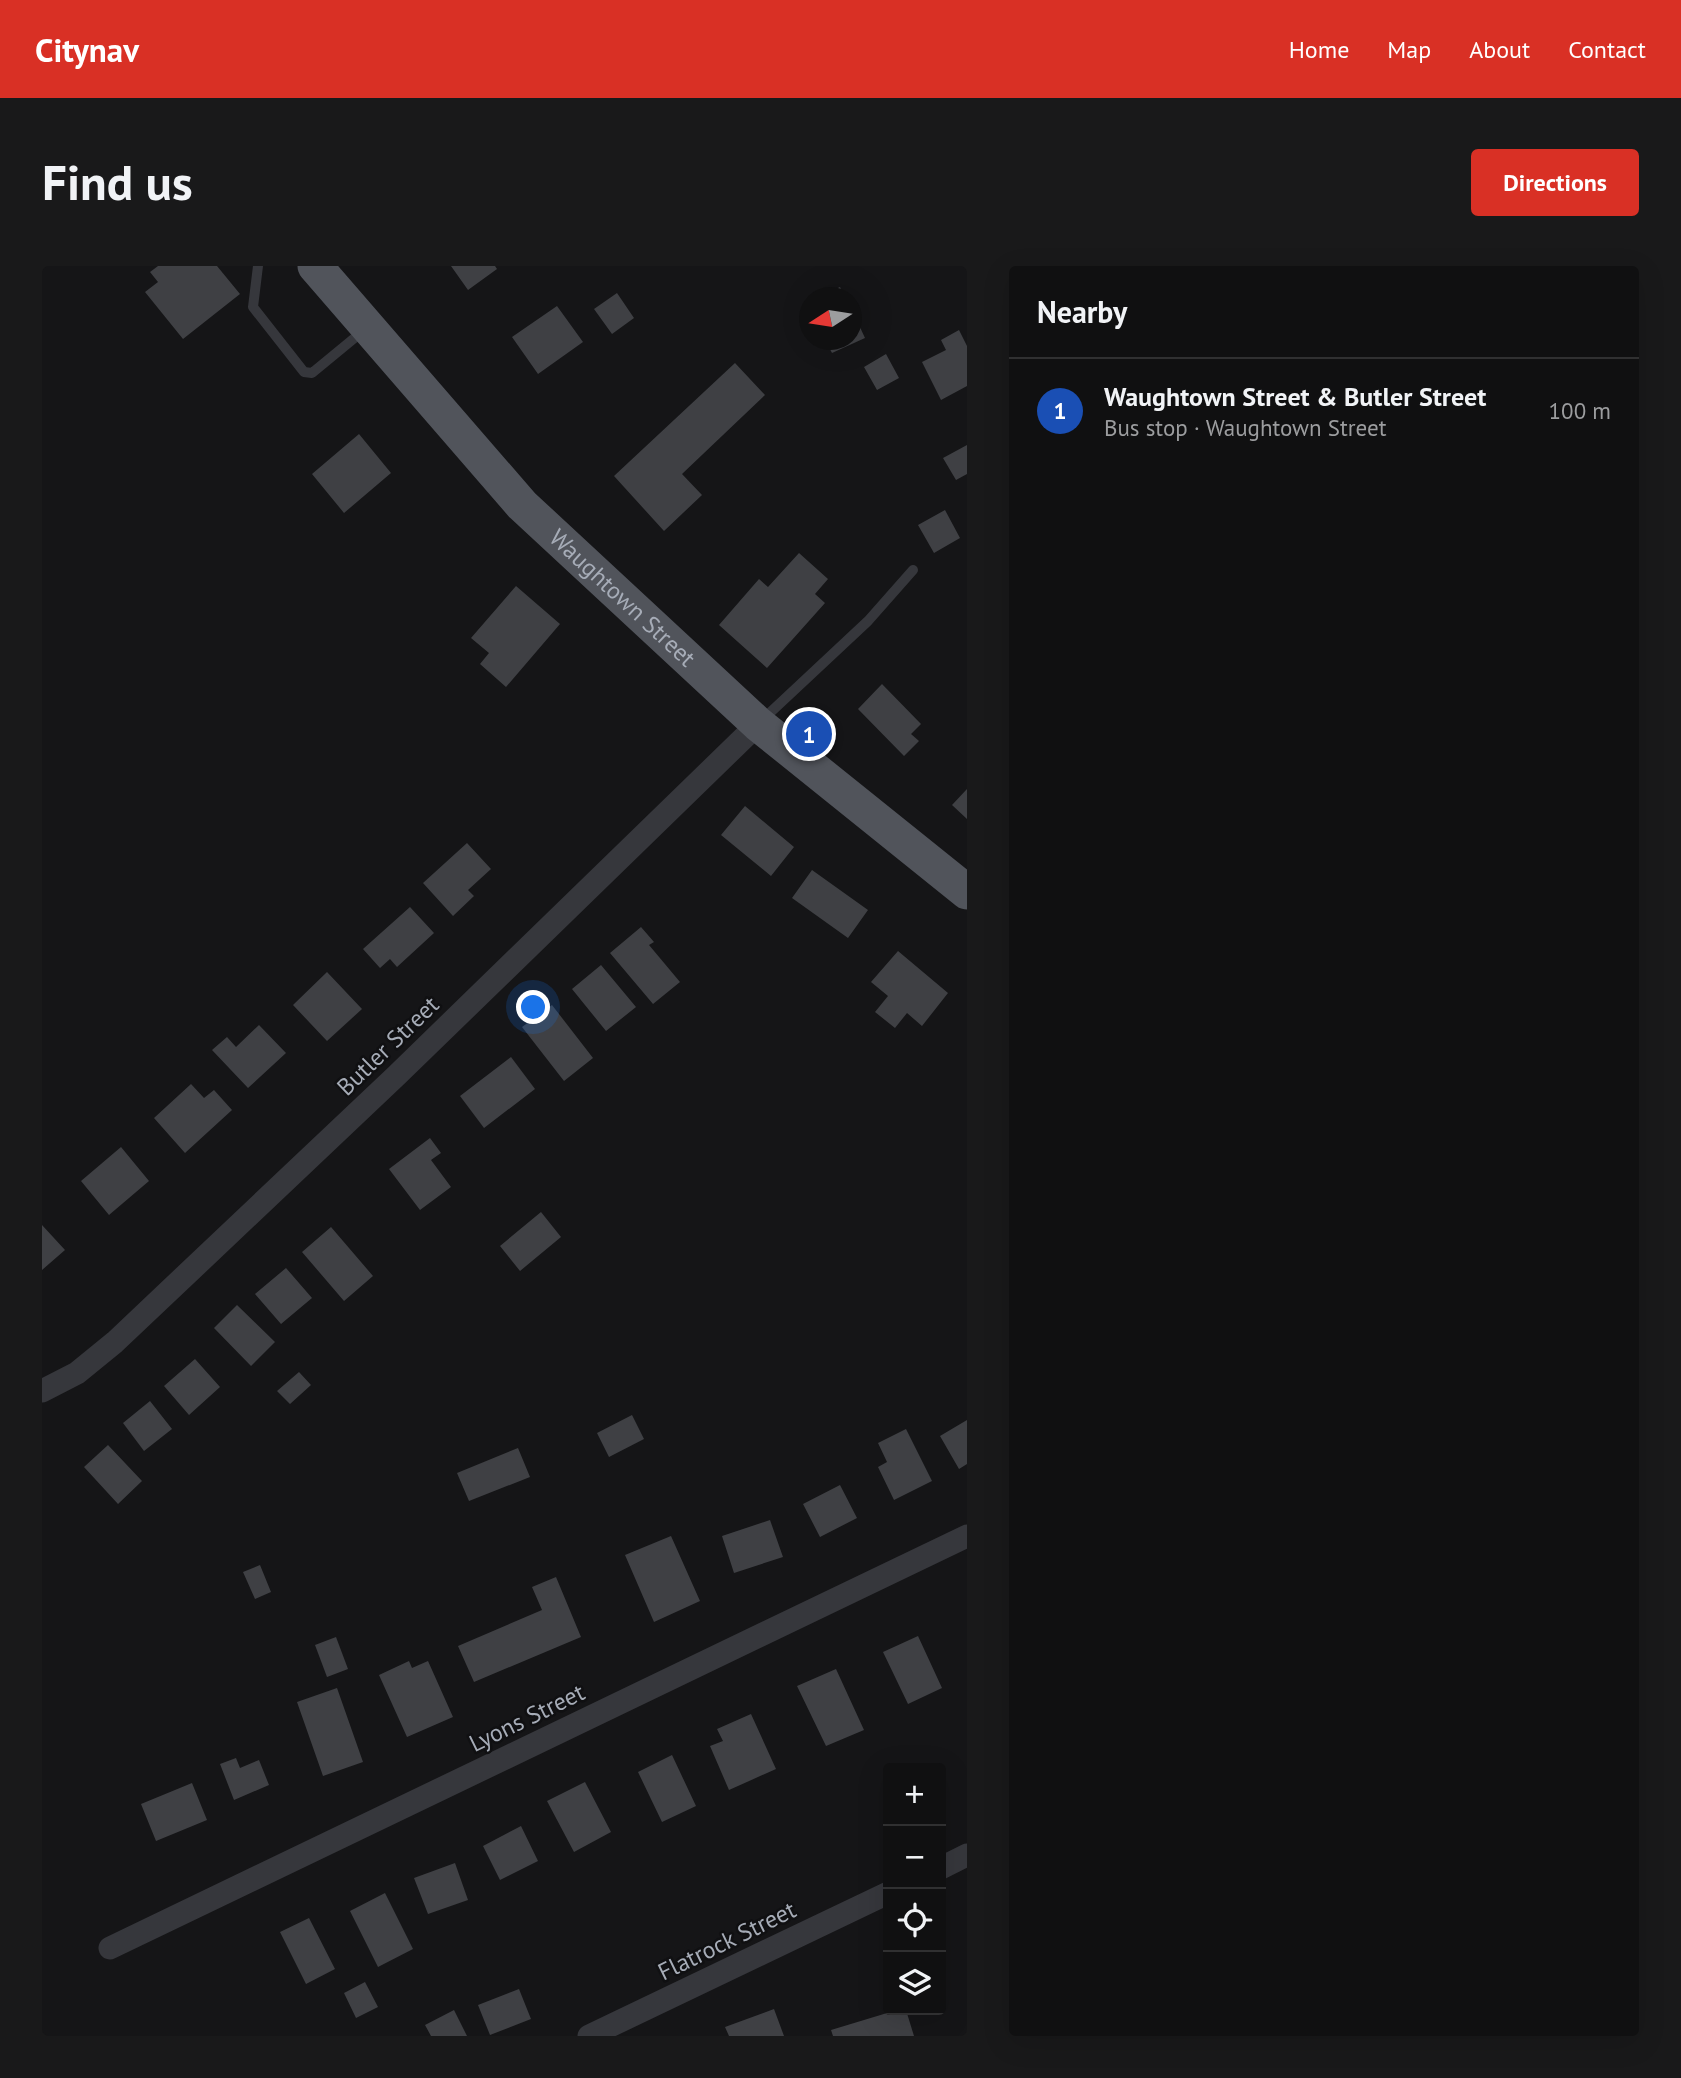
<!DOCTYPE html>
<html lang="en">
<head>
<meta charset="utf-8">
<style>
	:root { --surface:#101011; --page:#19191a; --text:#f1f3f6; --muted:#9c9d9f; --line:#303031; --accent:#d93025 }
	body { margin:0; font-family:"PT Sans",sans-serif; background:var(--page); color:var(--text) }
	.controls { position:absolute; right:21px; bottom:21px; display:grid; overflow:hidden; border-radius:7px; box-shadow:0 7px 28px #0002 }
	.controls button { width:63px; height:63px; display:grid; place-items:center; padding:0; border:0; border-bottom:2px solid var(--line); background:var(--surface); color:var(--text); font:35px sans-serif }
	.compass { position:absolute; left:757px; top:21px; width:63px; height:63px; border-radius:50%; background:var(--surface); box-shadow:0 7px 28px #0002; rotate:258deg }
	.you { position:absolute; left:492px; top:742px; width:24px; height:24px; margin:-18px; border:5px solid #fff; border-radius:50%; background:#1a73e8; box-shadow:0 0 0 10px #1a73e833 }
	.badge { display:grid; place-items:center; width:46px; height:46px; border-radius:50%; background:var(--accent); color:#fff; font-size:23px; font-weight:700 }
	.pin { position:absolute; translate:-50% -50%; border:4px solid #fff; box-shadow:0 2px 7px #0006 }
	.list { margin:0; padding:0; list-style:none }
	h2 { display:flex; justify-content:space-between; align-items:center; height:91px; margin:0; padding:0 28px; font-size:30px }
	h2 small { font-size:23px; font-weight:400; color:var(--muted) }
	.list li { display:grid; grid-template-columns:46px 1fr auto; gap:21px; align-items:center; box-sizing:border-box; height:105px; padding:0 28px; border-top:2px solid var(--line) }
	.list b { display:block; font-size:26px; white-space:nowrap }
	.list p { margin:0; font-size:23px; white-space:nowrap; color:var(--muted) }
	.list em { font-size:23px; font-style:normal; color:var(--muted) }
	.icon { flex:none; width:38px; height:38px; fill:none; stroke:currentColor; stroke-width:2; stroke-linecap:round; stroke-linejoin:round }
	.map { position:relative; flex:none; width:925px; height:1770px; overflow:hidden; border-radius:7px }
	header { display:flex; align-items:center; gap:42px; box-sizing:border-box; height:98px; padding:0 35px; background:var(--accent); color:#fff }
	header strong { font-size:33px }
	nav { display:flex; gap:38px; margin-inline-start:auto; font-size:24px }
	.intro { display:flex; align-items:center; justify-content:space-between; box-sizing:border-box; height:168px; padding:0 42px }
	h1 { margin:0; font-size:49px }
	.button { padding:18px 32px; border-radius:7px; background:var(--accent); color:#fff; font-size:24px; font-weight:700 }
	main { display:flex; gap:42px; padding:0 42px }
	aside { flex:1; background:var(--surface); border-radius:7px; box-shadow:0 7px 28px #0002 }
	.map>svg:first-child { display:block }
</style>
</head>
<body>
<header>
<strong>Citynav</strong>
<nav><a>Home</a><a>Map</a><a>About</a><a>Contact</a></nav>
</header>
<div class="intro"><h1>Find us</h1><a class="button">Directions</a></div>
<main>
<div class="map">
<svg width="925" height="1770" viewBox="0 0 925 1770">
	<rect width="100%" height="100%" fill="#151517"/>
	<!-- building -->
	<path fill="#3f4044" d="M116,0h59l23,28 -57,45 -38,-47 13,-10 -8,-10z
		M409,0h44l2,3 -29,21z
		M798,21l5,11h-27z
		M575,27l17,25 -22,16 -18,-25z
		M515,40l26,36 -45,32 -26,-37z
		M810,44l13,28 -33,15 -7,-13h27z
		M917,64l8,16v40l-26,14 -19,-38 24,-12 -5,-10z
		M844,88l13,24 -22,12 -13,-23z
		M693,97l30,32 -83,79 20,21 -38,36 -50,-55z
		M317,168l32,39 -47,40 -32,-39z
		M925,179v29l-11,6 -13,-22z
		M903,244l15,28 -26,15 -16,-28z
		M757,287l29,26 -13,15 10,9 -58,65 -48,-43 40,-46 9,8z
		M474,320l44,38 -54,63 -26,-23 9,-11 -18,-15z
		M840,418l39,40 -10,10 8,7 -15,15 -46,-47z
		M925,523v30l-15,-14z
		M703,540l49,41 -23,29 -50,-41z
		M425,577l24,26 -23,21 6,6 -21,20 -30,-33z
		M770,604l56,40 -20,28 -56,-40z
		M368,641l24,26 -37,34 -7,-8 -10,9 -17,-19z
		M599,661l13,15 -5,3 31,37 -27,22 -43,-51z
		M856,685l50,42 -26,33 -15,-13 -12,15 -20,-16 13,-16 -17,-14z
		M559,699l35,42 -30,24 -34,-42z
		M285,706l35,37 -35,32 -34,-36z
		M510,739l41,53 -29,23 -42,-54z
		M217,759l27,28 -38,35 -36,-38 15,-13 9,10z
		M469,791l24,32 -51,39 -24,-32z
		M149,818l13,14 10,-8 18,20 -47,43 -31,-35z
		M388,872l11,15 -10,7 20,27 -31,23 -31,-41z
		M79,881l28,34 -40,34 -28,-34z
		M499,946l20,25 -41,34 -20,-25z
		M0,959l23,25 -23,20z
		M289,961l42,49 -29,25 -42,-49z
		M244,1002l26,30 -31,26 -26,-30z
		M195,1039l38,37 -24,24 -37,-38z
		M153,1093l25,28 -31,28 -25,-29z
		M257,1106l12,13 -21,19 -13,-13z
		M108,1135l22,28 -28,22 -21,-28z
		M590,1149l12,24 -35,18 -12,-24z
		M925,1154v44l-8,5 -19,-33z
		M864,1163l26,52 -38,19 -16,-33 9,-5 -9,-19z
		M66,1179l34,36 -24,23 -34,-37z
		M476,1182l12,29 -61,24 -12,-28z
		M798,1219l17,33 -37,19 -17,-33z
		M728,1254l13,37 -49,16 -12,-37z
		M629,1270l29,65 -46,21 -29,-67z
		M218,1299l11,27 -16,7 -12,-27z
		M514,1311l25,60 -107,45 -16,-36 84,-36 -10,-23z
		M876,1370l24,52 -34,16 -25,-52z
		M294,1371l12,32 -21,8 -12,-32z
		M367,1395l3,7 16,-7 25,56 -46,20 -28,-62z
		M794,1403l28,61 -38,16 -29,-60z
		M295,1422l26,74 -40,14 -26,-74z
		M709,1448l25,55 -47,21 -19,-44 13,-5 -6,-12z
		M630,1489l24,51 -34,16 -24,-50z
		M194,1492l4,10 19,-8 10,25 -35,15 -14,-36z
		M543,1516l26,50 -37,20 -27,-51z
		M150,1517l15,37 -51,21 -15,-37z
		M479,1560l17,35 -38,19 -17,-34z
		M413,1597l13,37 -40,14 -14,-36z
		M343,1627l28,56 -35,18 -28,-56z
		M267,1652l26,51 -29,15 -26,-52z
		M323,1716l13,25 -22,11 -12,-25z
		M477,1723l12,30 -41,16 -12,-30z
		M732,1743l10,27h-55l-4,-9z
		M412,1744l13,26h-36l-6,-11z
		M855,1744h9l8,26h-81l-2,-6z"/>
	<g fill="none" stroke-linecap="round" stroke-linejoin="round">
		<!-- service -->
		<path stroke="#36373c" stroke-width="10" d="M216,0l-5,41 51,65 8,1 51,-42
			M718,456l108,-101 45,-51"/>
		<!-- minor -->
		<path stroke="#36373c" stroke-width="23" d="M0,1125l35,-18 38,-31 281,-266 362,-352
			M899,1602l26,-13
			M68,1682l857,-412
			M547,1770l299,-143"/>
		<!-- primary -->
		<path stroke="#51545b" stroke-width="35" id="s1" d="M273,0l207,239 236,219 209,168"/>
	</g>
	<g text-anchor="middle" stroke-width="5" stroke-linejoin="round" paint-order="stroke">
		<!-- street labels -->
		<g font-size="24" fill="#a6acb7" stroke="#101012">
			<text dy="8" stroke="none"><textPath href="#s1" startOffset="453">Waughtown Street</textPath></text>
			<text transform="translate(346 780) rotate(-44)" y="8">Butler Street</text>
			<text transform="translate(485 1452) rotate(-26)" y="8">Lyons Street</text>
			<text transform="translate(685 1675) rotate(-26)" y="8">Flatrock Street</text>
		</g>
	</g>
</svg>
<div class="controls">
<button>+</button>
<button>−</button>
<button><svg class="icon" aria-label="locate" viewBox="0 0 24 24"><circle cx="12" cy="12" r="6"/><path d="M12 2v4M12 18v4M2 12h4M18 12h4"/></svg></button>
<button><svg class="icon" aria-label="layers" viewBox="0 0 24 24"><path d="M12 4l9 5-9 5-9-5zM3 14l9 5 9-5"/></svg></button>
</div>
<svg class="compass" viewBox="-18 -18 36 36"><path d="M0-13l5 13h-10z" fill="#e53935"/><path d="M0 13l5-13h-10z" fill="#9c9d9f"/></svg>
<div class="you"></div>
<div class="pin badge" style="left:767px;top:468px;background:#1a4fb4">1</div>
</div>
<aside>
<h2>Nearby<small></small></h2>
<ul class="list">
<li><span class="badge" style="background:#1a4fb4">1</span><div><b>Waughtown Street &amp; Butler Street</b><p>Bus stop · Waughtown Street</p></div><em>100 m</em></li>
</ul>
</aside>
</main>
</body>
</html>
